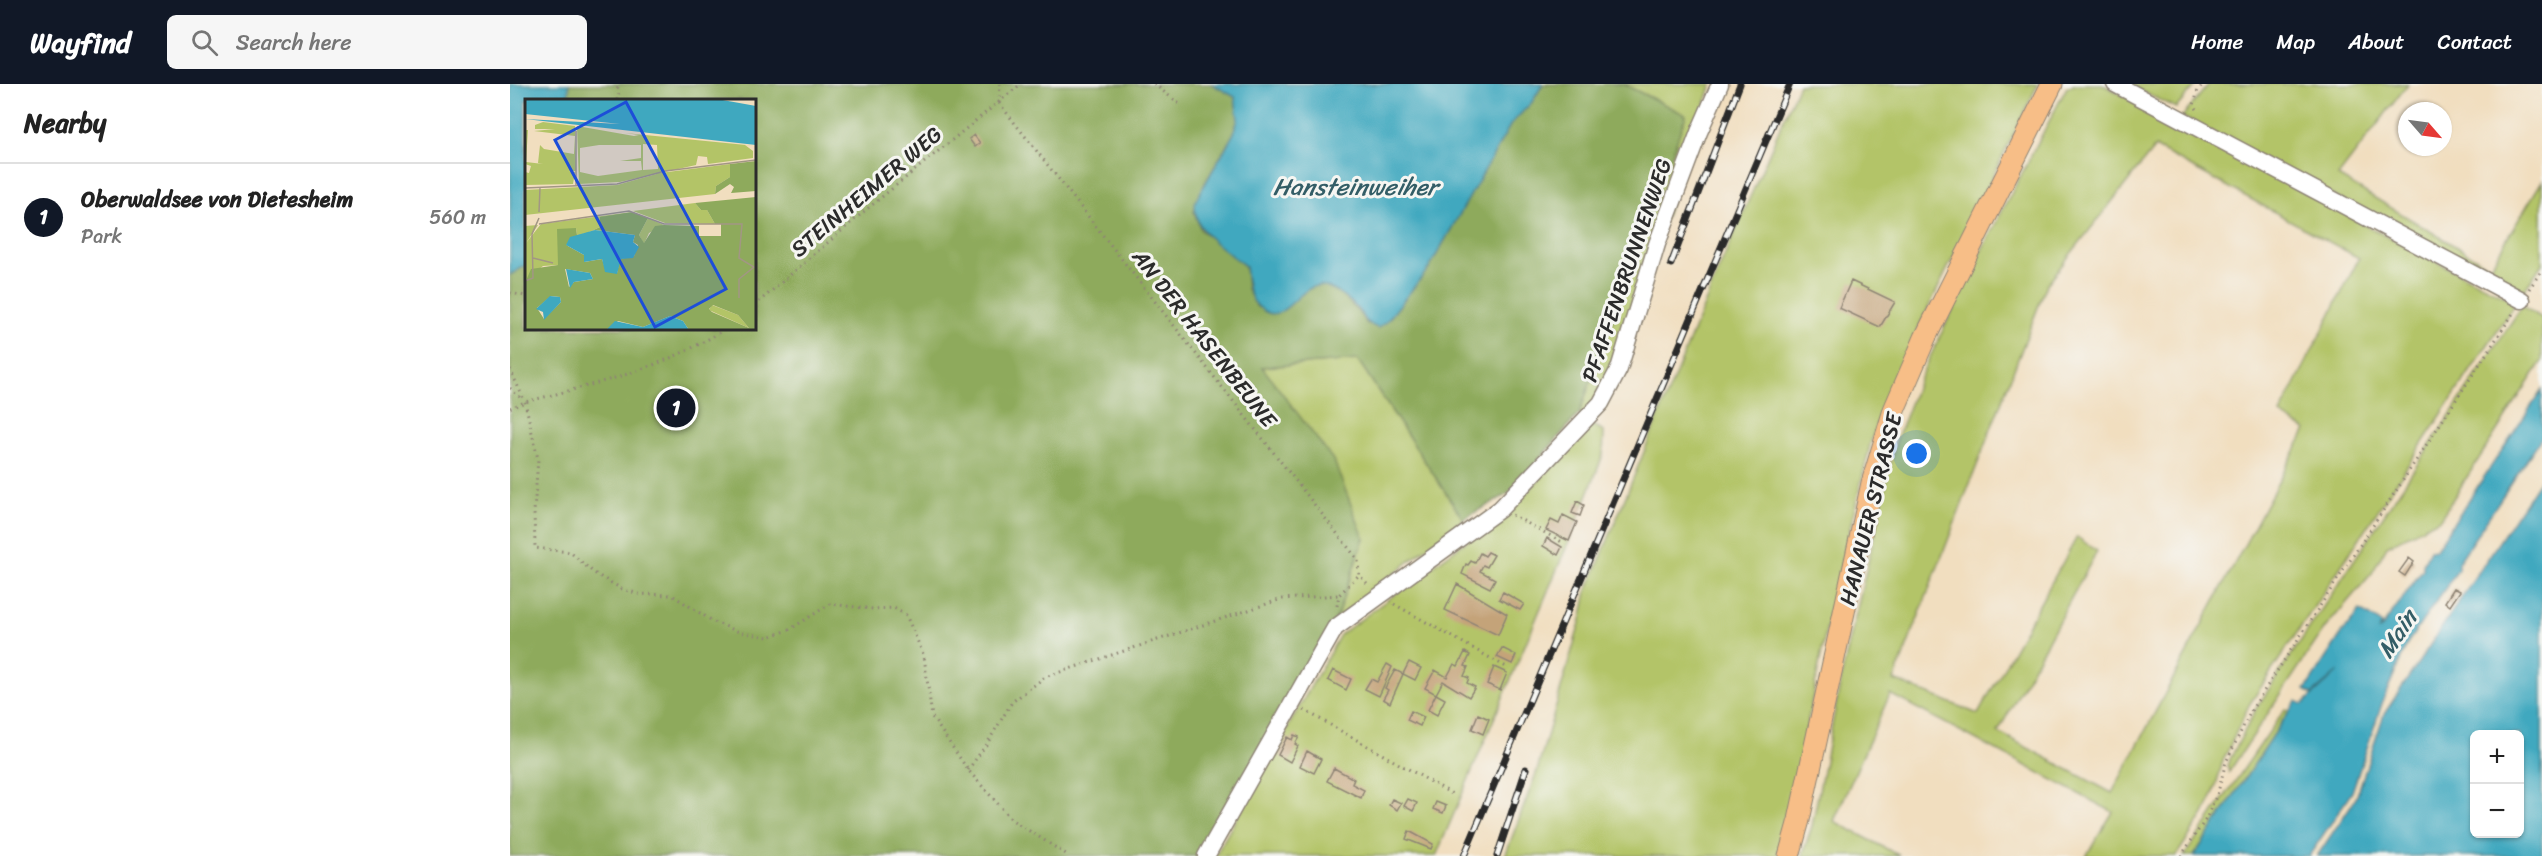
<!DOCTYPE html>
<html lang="en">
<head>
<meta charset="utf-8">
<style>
	:root { --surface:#fff; --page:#f6f6f6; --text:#222; --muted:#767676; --line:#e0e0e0; --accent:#111827 }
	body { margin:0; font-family:Sriracha,sans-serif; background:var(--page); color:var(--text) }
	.controls { position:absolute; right:18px; bottom:18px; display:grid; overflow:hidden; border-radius:9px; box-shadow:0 2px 4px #0004 }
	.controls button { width:54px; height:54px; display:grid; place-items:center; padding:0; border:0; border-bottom:2px solid var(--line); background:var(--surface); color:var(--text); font:30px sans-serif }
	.compass { position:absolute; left:1888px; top:18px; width:54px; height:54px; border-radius:50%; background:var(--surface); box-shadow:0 2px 4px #0004; rotate:118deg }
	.you { position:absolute; left:1407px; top:370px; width:21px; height:21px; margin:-15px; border:4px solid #fff; border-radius:50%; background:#1a73e8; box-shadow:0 0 0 9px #1a73e833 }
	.badge { display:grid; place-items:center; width:39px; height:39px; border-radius:50%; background:var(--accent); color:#fff; font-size:20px; font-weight:700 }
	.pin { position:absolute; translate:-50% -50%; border:3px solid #fff; box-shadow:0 2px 6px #0006 }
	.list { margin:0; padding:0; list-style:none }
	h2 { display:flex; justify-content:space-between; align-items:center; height:78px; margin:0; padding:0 24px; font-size:26px }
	h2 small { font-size:20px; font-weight:400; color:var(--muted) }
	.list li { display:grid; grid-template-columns:39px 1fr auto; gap:18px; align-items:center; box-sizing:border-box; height:108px; padding:0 24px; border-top:2px solid var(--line) }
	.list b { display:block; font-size:22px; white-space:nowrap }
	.list p { margin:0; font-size:20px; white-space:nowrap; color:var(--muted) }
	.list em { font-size:20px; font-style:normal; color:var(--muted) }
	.icon { flex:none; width:33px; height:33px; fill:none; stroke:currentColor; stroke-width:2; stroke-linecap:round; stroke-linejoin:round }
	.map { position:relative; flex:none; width:2032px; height:772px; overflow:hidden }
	header { display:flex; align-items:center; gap:36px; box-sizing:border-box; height:84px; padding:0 30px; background:var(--accent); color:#fff }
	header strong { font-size:28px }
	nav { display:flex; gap:33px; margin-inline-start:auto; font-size:21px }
	.search { width:420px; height:54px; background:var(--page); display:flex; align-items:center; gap:15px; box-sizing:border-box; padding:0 21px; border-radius:9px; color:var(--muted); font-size:22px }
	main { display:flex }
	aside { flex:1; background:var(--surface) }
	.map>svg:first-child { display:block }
</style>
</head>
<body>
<header>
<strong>Wayfind</strong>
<div class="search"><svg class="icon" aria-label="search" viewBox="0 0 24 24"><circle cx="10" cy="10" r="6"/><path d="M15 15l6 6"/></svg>Search here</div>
<nav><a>Home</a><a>Map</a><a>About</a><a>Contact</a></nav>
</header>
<main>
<aside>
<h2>Nearby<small></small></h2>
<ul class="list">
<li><span class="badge">1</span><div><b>Oberwaldsee von Dietesheim</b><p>Park</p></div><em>560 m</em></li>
</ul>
</aside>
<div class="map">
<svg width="2032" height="772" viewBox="0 0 2032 772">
	<rect width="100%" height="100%" fill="#f6f6f2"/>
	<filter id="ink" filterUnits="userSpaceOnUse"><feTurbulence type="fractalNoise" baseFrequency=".0167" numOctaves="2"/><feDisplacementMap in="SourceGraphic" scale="12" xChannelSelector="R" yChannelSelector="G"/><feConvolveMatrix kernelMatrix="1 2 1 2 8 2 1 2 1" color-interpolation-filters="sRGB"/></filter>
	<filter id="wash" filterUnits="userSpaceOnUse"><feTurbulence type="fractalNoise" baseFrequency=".008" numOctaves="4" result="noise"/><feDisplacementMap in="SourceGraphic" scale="24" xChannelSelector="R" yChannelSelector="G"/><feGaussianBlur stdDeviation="1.35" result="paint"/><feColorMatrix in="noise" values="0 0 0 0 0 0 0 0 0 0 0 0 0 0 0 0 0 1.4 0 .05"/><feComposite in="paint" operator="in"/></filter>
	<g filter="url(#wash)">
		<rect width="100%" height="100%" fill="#f1debf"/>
		<!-- green -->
		<path fill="#b3c467" stroke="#6f7849" stroke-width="1.5" fill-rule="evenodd" d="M1113,0h89l-104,299 -21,32 -8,-1 106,-299z
			M1289,0h239l-122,249 -33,72 -12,36 -42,174 -42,210 -10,31h-272l32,-85 45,-155 5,-25 131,-320z
			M1567,0h25l286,153 128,65 -267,403 -26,56 -10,34 -9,19 -28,42h-90l27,-44 -223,-118 -56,127 66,35h-98l10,-30 31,-156 53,-229 23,-61 58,-121 90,-172zM1645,63l204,111 -79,156 26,16 -194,363 -114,-61 99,-181 -20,-14 -99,177 -84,-34 153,-396z
			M1617,0h70l-21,24z
			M1699,0h199l-70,92 152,91 52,-86v83l-20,30 -340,-177z
			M2012,222l20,12v43l-102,158 -53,27 -15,27 -47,55 -96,144 -2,-7 30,-58z
			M848,276l105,159 -127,100 28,-81 -103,-171z
			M1083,341l11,6 -1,24 -26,67 -141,334h-221l125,-221 171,-127z
			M1775,625l4,2 -95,145h-10z"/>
		<!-- forest -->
		<path fill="#8eaa5c" stroke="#5c6a44" stroke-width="1.5" d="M59,0h643l23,13 3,22 -4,14 -29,50 -11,29 7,18 44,36 2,23 10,18c12,-3 25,-5 36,-8 9,-3 15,-12 24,-14 19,-3 41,26 50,39l20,-3 42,-53 82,-144 21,-22 11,-18h80l63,31 -107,299 -71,80 -45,25 -105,-159 -96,7 72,94 30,77 -28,81 -138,237h-688v-581l16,-10v63h228v-228h-186z"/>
		<!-- water -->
		<path fill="#3fa8bf" stroke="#356a75" stroke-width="1.5" fill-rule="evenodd" d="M0,0h59l-1,16h-42v165l-16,10z
			M702,0h331l-11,18 -21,22 -82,144 -42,53 -9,7c-14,-5 -14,-12 -23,-22 -6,-7 -22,-18 -31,-20 -24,-5 -38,39 -60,25 -16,-9 -17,-28 -19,-45 -20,-17 -56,-35 -49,-66l38,-67 4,-14 -3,-22z
			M2032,306v47l-84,126v7l-50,72 -24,56 -32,94 -43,64h-115l102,-155 7,3 36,-33 -27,23 -7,-4 35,-54 20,-26 22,14 -4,7 5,-5 40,-57v-5l7,-14 6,-1z
			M2032,393v379h-225l39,-58 28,-84zM1964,650h46v100h-46z"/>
		<g id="blocks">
			<!-- building -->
			<path fill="#c4a379" d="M464,51l6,8 -5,4 -6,-8z
				M1341,197l44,21 -15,25 -41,-19z
				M1067,417l7,4 -4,11 -8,-3z
				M1053,431l14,7 -8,19 -23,-11 5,-10 8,4z
				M1037,454l15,9 -4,8 -15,-9z
				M978,468l6,3 -7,12 -4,-2 -3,6 15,8 -5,9 -28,-14 4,-10 2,1 3,-4 4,2 5,-10 5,3z
				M1899,474l5,4 -9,14 -6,-4z
				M947,500l50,30 -9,21 -53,-25z
				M1944,504l6,3 -10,15 -5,-4z
				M993,508l21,12 -4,6 -21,-11z
				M992,564l14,7 -4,9 -15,-7z
				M955,568l5,3 -5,11 3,1 -4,9 5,2 -2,5 8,4 -6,10 -26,-16 -7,13 -11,-6 10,-18 12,7 7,-13 4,2z
				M899,578l12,6 -6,12 -12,-6z
				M877,580l5,3 -13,29 -14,-7 6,-10 6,3z
				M984,583l13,6 -7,17 -13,-6z
				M823,586l18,9 -5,11 -18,-10z
				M885,586l8,4 -13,29 -7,-4 5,-9 -3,-2z
				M926,610l9,5 -8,16 -9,-5z
				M901,627l13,6 -4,9 -13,-6z
				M968,630l11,5 -6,15 -11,-5z
				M784,651l5,2 -4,7 3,2 -8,16 -12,-7 9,-18 5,3z
				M797,667l14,8 -7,14 -14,-7z
				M824,684l20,11 -2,5 12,6 -3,8 -34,-17z
				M882,715l9,4 -4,7 -8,-5z
				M898,715l9,4 -4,8 -9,-5z
				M926,718l10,4 -3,7 -10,-4z
				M899,747l24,13 -2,5 -25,-10z"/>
		</g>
	</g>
	<g filter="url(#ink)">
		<use href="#blocks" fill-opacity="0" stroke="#8e8475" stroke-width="1.5"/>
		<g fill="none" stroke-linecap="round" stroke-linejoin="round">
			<defs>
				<path id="minor" d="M1605,0l407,216
					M696,772l129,-228 165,-119 101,-106 18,-34 38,-125 42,-112 21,-48"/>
				<path id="major" d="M1279,772l10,-36 73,-337 22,-73 31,-72 127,-254"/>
			</defs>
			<!-- minor casing -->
			<use href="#minor" stroke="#8e8475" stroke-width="19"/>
			<!-- major casing -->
			<use href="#major" stroke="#8e8475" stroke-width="23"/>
			<!-- path -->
			<path stroke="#8e8475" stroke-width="3" stroke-dasharray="1.5 4.5" stroke-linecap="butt" d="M644,0l28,22
				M107,16l2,-3 -2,-13
				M489,19l359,457 1,15 11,11
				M489,19l1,-19
				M1687,25l-3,-4 4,-15 5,-6
				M2019,205l13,-19
				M0,209l16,3
				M244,222l113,-97 154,-125
				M0,285l15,33 13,57 -4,53 1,36 35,4 24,21 28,16 17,5 33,1 42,27 28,11 26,4 21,-7 41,-26 43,5 21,-1 12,7 18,41 8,61 36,53 44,50 57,36
				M0,304l13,12
				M0,324l15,-6c69,-18 140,-33 201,-74
				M1002,431l52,28
				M884,520l114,64
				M827,522l2,-11 20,-20
				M794,626l150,85
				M458,686l20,-28 24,-40 33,-25 237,-78 57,-4
				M1671,772l25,-37 12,-27 8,-30 26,-53 262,-397"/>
			<!-- minor -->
			<use href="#minor" stroke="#fff" stroke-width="16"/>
			<!-- major -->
			<use href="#major" stroke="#f7be87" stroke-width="21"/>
			<defs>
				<path id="rail" d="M1161,180l69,-180
					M954,772l326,-772
					M987,772l29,-87"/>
			</defs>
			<!-- rail casing -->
			<use href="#rail" stroke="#2b2b2b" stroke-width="7"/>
			<!-- rail -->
			<use href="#rail" stroke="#f6f6f2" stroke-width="4.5" stroke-dasharray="14" stroke-linecap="butt"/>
		</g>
	</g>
	<g text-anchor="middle" stroke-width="6" stroke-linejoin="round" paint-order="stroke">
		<!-- street labels -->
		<g font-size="22" fill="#2b2b2b" stroke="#f6f6f2">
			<text transform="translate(356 107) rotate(-40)" y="8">STEINHEIMER WEG</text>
			<text transform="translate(1116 186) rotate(-71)" y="8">PFAFFENBRUNNENWEG</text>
			<text transform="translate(695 254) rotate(52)" y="8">AN DER HASENBEUNE</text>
			<text transform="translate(1360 425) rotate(-76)" y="8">HANAUER STRASSE</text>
		</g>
		<!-- water labels -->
		<g font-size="24" font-style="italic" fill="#335d66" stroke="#f6f6f2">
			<text x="845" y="111">Hansteinweiher</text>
			<text transform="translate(1887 550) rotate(-57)" y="8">Main</text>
		</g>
	</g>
	<!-- overview -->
	<g transform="translate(15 15)">
		<rect width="231" height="231" fill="#f1debf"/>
		<path d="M18,23l32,4 1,45h-7l6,1 -2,12 -48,1v-13l4,1 2,-7 -6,-2v-34h3l-2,32 17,2 -5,-1 2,-18 4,4 30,5 1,-18 -41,-5 21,-2h-20v-4zM52,27l57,10 5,-1 -14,-2 131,13 -11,-1 8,6v7l-45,6 -1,-7 -9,-1 -2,9 -76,17 -41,2zM118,45l14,1 1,24 -15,1zM74,46h42v13l-21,3h21l1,9 -44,6 -18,-4v-24zM205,65v13l-14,9 -1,8 -190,21v-25l92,-5 43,-12zM170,104l6,7h6l8,14 -50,-1 -32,-12zM107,113l-45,21 -10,2 -1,-7 -18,37 -15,1 -18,14v-54l13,-1 -12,18 15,-19zM123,119l16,7 -15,8 -5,11 -5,-9zM187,206l26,10 11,13 -40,-18z" fill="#b3c467" fill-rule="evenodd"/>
		<path d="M231,62v30l-25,2 3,-6 -4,-3 -15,10 1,-8 14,-9v-13zM231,98v133h-67l-6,-9 -13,-5 -27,11 -25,-6 -12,9h-81v-47l6,-14 27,-4 -1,-36 19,-1 1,7 10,-2 13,-6v-10l33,-5 15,6 -9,17 5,8 11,-17 9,-1 35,1v10h22v-12h-6l-8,-14h-6l-6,-7zM70,131l40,5 -2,7 5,3 -4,11 -14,3 -3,14 -11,-2 -4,-12 -18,3v-7l-18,-10 5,-7zM40,170l25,4 3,6 -19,3 -5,5zM26,197l9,1 1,5 -17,17 -7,-11zM188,206l25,10 11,13 -37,-16 -3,-3z" fill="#8eaa5c" fill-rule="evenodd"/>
		<path d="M0,0h192l39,7v39l-231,-26 95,5 -95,-10zM70,131l40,5 -2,7 6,5 -6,11 -12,1 -4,15 -12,-2 -3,-13 -18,3v-7l-18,-10 4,-8zM41,170l24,4 3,6 -19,3 -4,6zM25,197l10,1 1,5 -17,18 -1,-8 -7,-3zM145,217l13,5 6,9h-83l9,-9 28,6z" fill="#3fa8bf"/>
		<path fill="none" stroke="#a29684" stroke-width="1.5" d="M51,32v54M0,89l92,-4 48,-13 91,-11M14,113l1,-24M14,125l90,-13 35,13h78l-3,34 15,9 -15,12v19M8,159l20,5M0,182l8,-3 -1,-44 7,-16"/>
		<path fill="#1d4ed8" fill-opacity="0.15" stroke="#1d4ed8" stroke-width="3" d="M101,3l100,187 -71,38 -100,-187z"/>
		<rect width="231" height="231" fill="none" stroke="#2b2b2b" stroke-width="3"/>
	</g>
</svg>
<div class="controls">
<button>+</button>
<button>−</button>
</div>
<svg class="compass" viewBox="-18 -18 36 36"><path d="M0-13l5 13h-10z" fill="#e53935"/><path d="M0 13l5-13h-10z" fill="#767676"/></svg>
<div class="you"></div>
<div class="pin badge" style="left:166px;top:324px">1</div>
</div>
</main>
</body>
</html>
